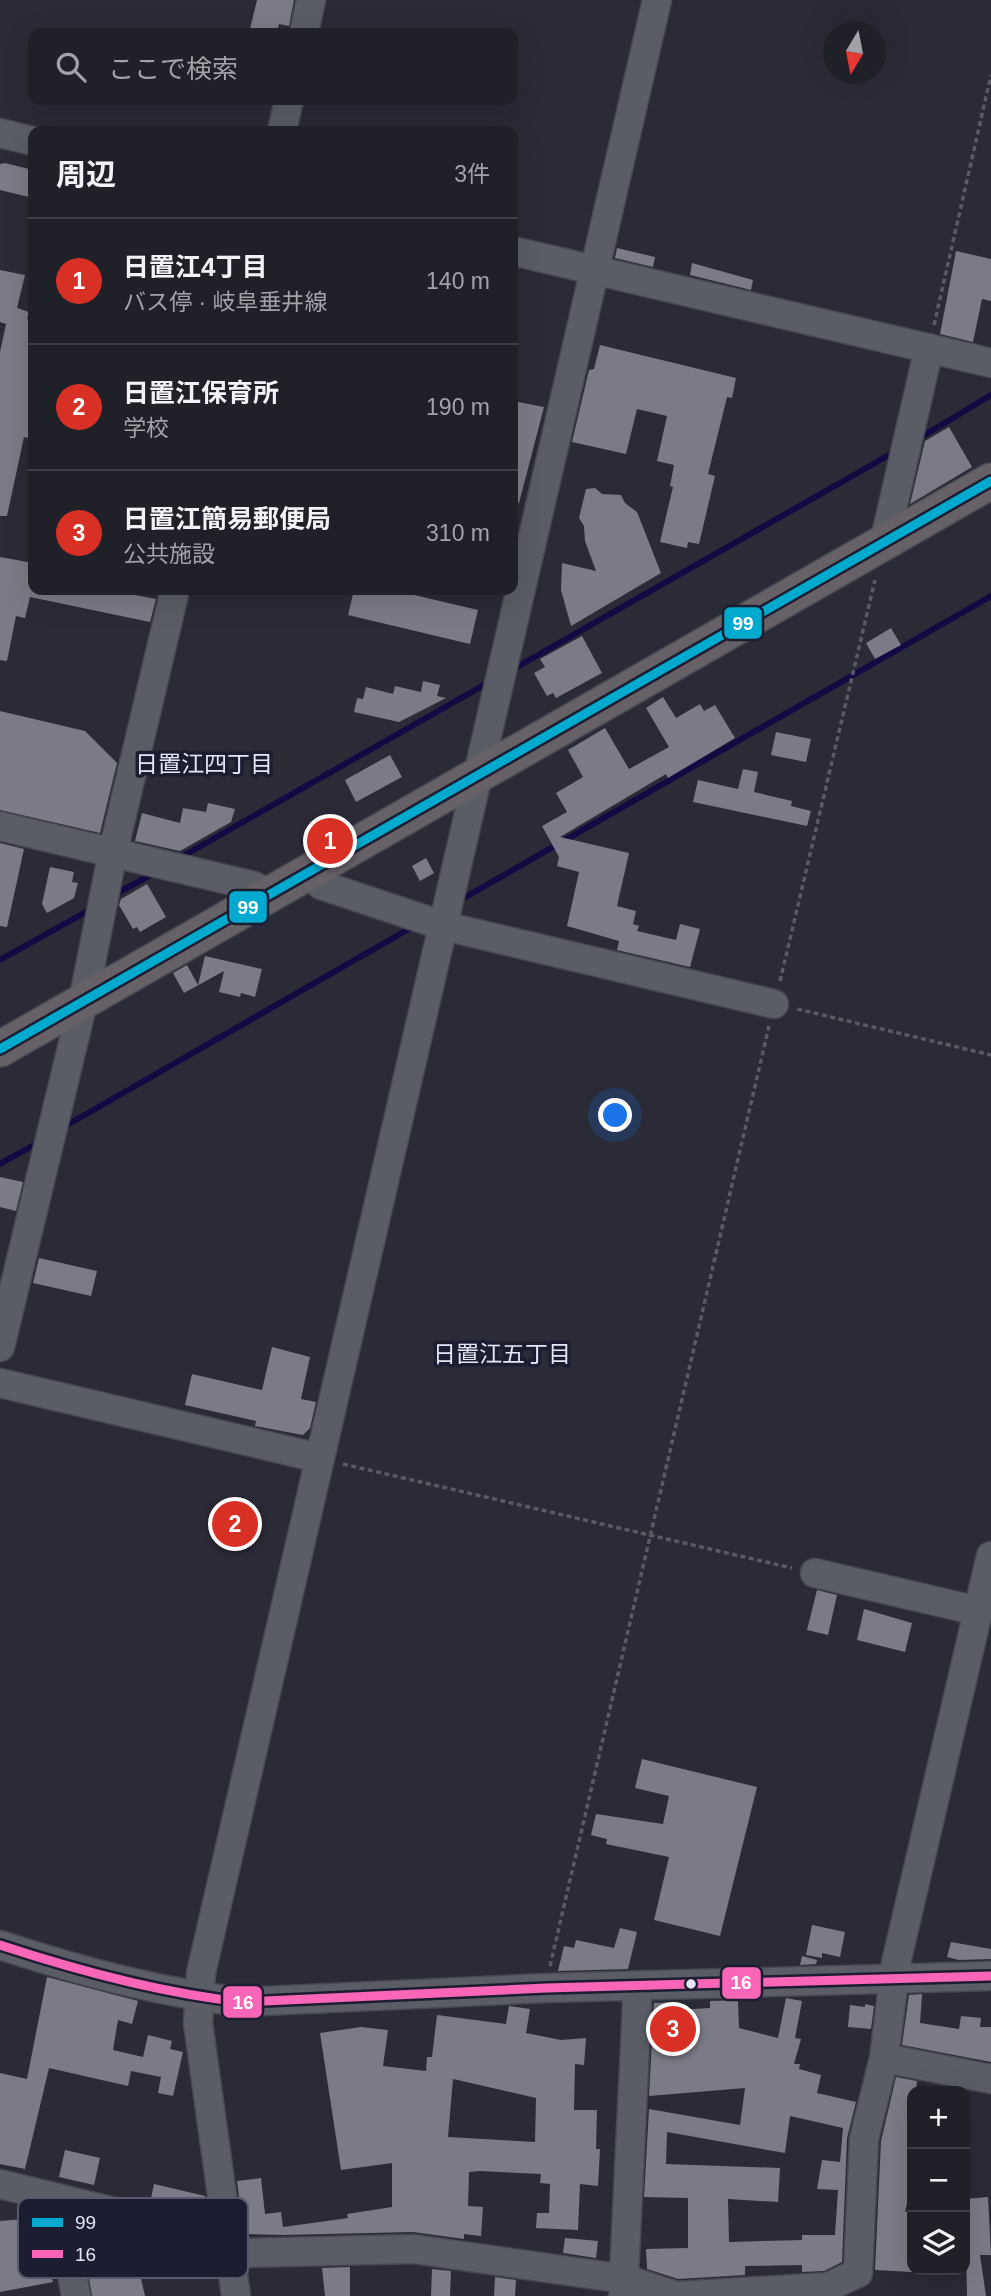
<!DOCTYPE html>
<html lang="ja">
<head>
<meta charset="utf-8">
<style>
	:root { --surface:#202029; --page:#2d2d35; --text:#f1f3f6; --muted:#a2a3a8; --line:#3d3e46; --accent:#d93025 }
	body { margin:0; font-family:Arial,"Noto Sans JP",sans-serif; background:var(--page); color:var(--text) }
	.controls { position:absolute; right:21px; bottom:21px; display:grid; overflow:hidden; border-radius:14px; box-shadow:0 7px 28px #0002 }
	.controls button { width:63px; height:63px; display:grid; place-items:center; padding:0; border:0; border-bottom:2px solid var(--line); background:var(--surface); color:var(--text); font:35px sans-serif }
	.compass { position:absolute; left:823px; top:21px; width:63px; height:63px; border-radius:50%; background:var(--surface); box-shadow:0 7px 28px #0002; rotate:190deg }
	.you { position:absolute; left:616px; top:1116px; width:24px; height:24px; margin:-18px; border:5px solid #fff; border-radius:50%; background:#1a73e8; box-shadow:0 0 0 10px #1a73e833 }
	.badge { display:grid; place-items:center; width:46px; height:46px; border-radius:50%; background:var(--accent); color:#fff; font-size:23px; font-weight:700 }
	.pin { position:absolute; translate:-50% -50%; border:4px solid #fff; box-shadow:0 2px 7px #0006 }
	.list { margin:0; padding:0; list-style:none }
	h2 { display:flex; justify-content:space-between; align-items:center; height:91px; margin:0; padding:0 28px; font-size:30px }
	h2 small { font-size:23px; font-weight:400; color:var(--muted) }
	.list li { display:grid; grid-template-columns:46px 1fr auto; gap:21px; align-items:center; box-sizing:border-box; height:126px; padding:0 28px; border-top:2px solid var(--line) }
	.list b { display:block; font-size:26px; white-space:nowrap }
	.list p { margin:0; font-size:23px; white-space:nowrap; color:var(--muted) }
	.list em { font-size:23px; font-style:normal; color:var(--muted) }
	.icon { flex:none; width:38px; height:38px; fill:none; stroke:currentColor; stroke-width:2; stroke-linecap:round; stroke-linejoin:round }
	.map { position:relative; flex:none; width:991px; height:2296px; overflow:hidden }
	.search { position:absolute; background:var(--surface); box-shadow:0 7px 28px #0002; left:28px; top:28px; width:490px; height:77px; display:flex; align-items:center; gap:18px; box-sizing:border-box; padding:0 24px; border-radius:14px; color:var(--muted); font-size:26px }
	.panel { position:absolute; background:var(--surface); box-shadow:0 7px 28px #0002; left:28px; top:126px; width:490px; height:469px; border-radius:14px }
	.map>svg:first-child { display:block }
</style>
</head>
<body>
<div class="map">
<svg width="991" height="2296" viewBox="0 0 991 2296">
	<rect width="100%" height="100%" fill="#2a2b37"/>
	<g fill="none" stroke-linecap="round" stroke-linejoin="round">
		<!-- stream -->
		<path stroke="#140943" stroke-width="6" d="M918,439l73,-44
			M510,671l386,-220
			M178,859l313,-178
			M114,895l40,-22
			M457,902l534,-306
			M0,960l93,-52
			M62,1128l352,-202
			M0,1164l41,-23"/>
	</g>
	<!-- building -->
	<path fill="#7a7b86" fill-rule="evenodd" d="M257,0h37l-5,26 -10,-2 -2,9h-28z
		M5,163l28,7v28l-33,-8v-26z
		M617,248l38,9 -2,10 -38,-9z
		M956,251l35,8v42l-9,-2 -9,43 -33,-8z
		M692,263l61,17 -2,10 -61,-15z
		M0,270l25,5 -8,33 12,4 -2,7 6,2v95l-5,22 -4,-1 -17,79h-7v-164l6,-28 -6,-2z
		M600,345l136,33 -4,20 -5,-1 -19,77 7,2 -16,68 -11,-2 -1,6 -27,-6 13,-55 -3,-1 4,-21 -17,-4 10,-45 -30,-7 -11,45 -54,-12 17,-72 5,-1z
		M513,401l31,6 -25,96h-6z
		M949,427l23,40 -62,37 15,-63z
		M595,488l7,6 19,1 4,8 12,9 24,61 -90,53 -10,-36 1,-27 34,8 -11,-30 -1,-15 -5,-8 7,-29z
		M0,557l33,6v27h103l-1,5 21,4 -6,23 -120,-25 -5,21 -9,-2 -9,45 -7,-1z
		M354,590h39l85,20 -8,34 -122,-29z
		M891,628l10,17 -26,14 -9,-16z
		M582,636l20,37 -46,25 -3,-5 -6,3 -13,-23 11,-6 -5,-8z
		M423,681l17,4 -3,11 9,2 -47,24 -45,-10 3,-14 6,1 3,-12 27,7 2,-8 26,6z
		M663,697l13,21 24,-14 4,7 11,-6 20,33 -67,40 -2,-4 -106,63 69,16 -12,53 19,5 -3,13 6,2 -2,5 39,9 4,-16 20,5 -10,38 -73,-17 2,-9 -52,-15 12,-54 -22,-6 2,-9 -17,-31 25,-14 -11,-19 27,-16 -15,-27 37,-22 24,41 40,-22 -23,-39z
		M0,711l85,20 32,32 -17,70 -100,-23z
		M776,732l35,7 -5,23 -35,-7z
		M390,755l12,22 -46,25 -11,-22z
		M743,769l15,3 -4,20 38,9 -1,5 20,5 -4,15 -114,-24 5,-22 40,9z
		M208,803l27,6 -4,13 -51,29 -45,-10 7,-28 38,10 3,-15 23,4z
		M0,843l24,6 -17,78 -7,-1z
		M426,858l8,15 -14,8 -8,-15z
		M50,867l24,5 -2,10 6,1 -4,15 -27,15 -5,-9z
		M147,884l19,33 -26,15 -3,-5 -4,2 -14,-24 2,-6z
		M205,956l57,13 -7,28 -14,-4 -1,4 -21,-5 5,-21 -40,22 -11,-20 14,-8 11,20z
		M0,1177l23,5 -7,29 -16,-4z
		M39,1258l58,13 -6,25 -58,-13z
		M272,1347l38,10 -9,42 15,3 -6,26 -7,7 -48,-9 1,-5 -71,-16 7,-31 70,16z
		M817,1590l20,5 -9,40 -21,-5z
		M864,1609l48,14 -7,29 -48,-12z
		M642,1759l115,28 -37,149 -66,-16 15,-63 -63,-13 1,-5 -16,-4 5,-21 67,10 6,-28 -34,-8z
		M812,1925l33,7 -5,25 -18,-4v5l-16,-3z
		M620,1928l17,4 -9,37 -70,2 6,-25 10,2 2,-8 38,8z
		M951,1942l40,7v10l-32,1 -12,-3z
		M802,1956l15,4 -1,4 -16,1z
		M47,1977l91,24 -6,23 -14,-4 -5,30 30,7 5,-22 24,6 -2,8 13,3 -10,44 -15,-3 3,-16 -30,-6 -3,15 -79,-18 -24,101 -25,-5v-91l27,6z
		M922,1994l-2,29 39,6 2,-13 20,2 -1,9h11v35l-89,-17 7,-50z
		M786,1998l16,3 -7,37 6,1 -7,25h6l-1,5 22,6 -4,18 39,9 -9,36 -5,124 -18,9 -22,1v-7l-57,1v9l-67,4 -31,-10 -1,-20 42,-1v-50l-44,-1 5,-88 91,16 5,-37 -96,8 5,-93 23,-1v8l33,-2v-7l28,-1 1,28 39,10zM790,2116l53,12 -3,34 -18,-2 -5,29 21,1 -3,45h-33v5l-73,2 -1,-43 50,3 2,-34 -114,-4 1,-32 118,21z
		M865,2004l9,2 -3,23 -23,-2 2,-22 15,2z
		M509,2006l21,3 -4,24 35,7 25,-2 -2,27 -9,-1 -1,46h23l-1,39h4l-2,37 -18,-2 -2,46 -42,-2 1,-15h12l1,-29 -10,-1 1,-9 -62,-3 -10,1 -1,34 15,1 -2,29 -17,-2v5l-51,-7 -129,3 -1,-8 65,-9 -1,-4 45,-7v-44l-51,7 -21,-137 41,-6 27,3 -5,36 43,5 1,-14h5l5,-42 69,9zM453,2079l83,19 -1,44 -87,-5z
		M896,2077l21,4 -1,10h-4v92l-7,29 7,-1v61l-37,-2 6,-129z
		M65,2150l35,8 -6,27 -35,-8z
		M261,2178l4,36 16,-2 3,23 -40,-1 -7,-53z
		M154,2184l51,12 -4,20 -51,-13z
		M988,2197l3,58h-11l6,41h-19l-2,-97z
		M25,2219l9,45 11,-45 8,42 -5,1 5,20 -53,10v-71z
		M102,2236l2,10 28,-6 13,56h-53l-10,-59 1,3z
		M565,2238l33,3 -2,17 -33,-5z
		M350,2267v29h-25l-3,-28z
		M432,2269l19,2 -1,25h-19z
		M495,2277l21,3 -1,16h-21z"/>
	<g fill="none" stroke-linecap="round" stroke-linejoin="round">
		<defs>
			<path id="minor" d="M304,33l7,-33
				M282,131l7,-31
				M0,133l33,8
				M513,251l478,112
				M884,544l45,-196
				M0,826l254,60 16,8
				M307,873l14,12 123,41 330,78
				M0,1347l83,-345 30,-150 62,-262
				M0,1383l319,75
				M815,1573l163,38
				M0,1945c79,26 160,48 242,57l304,-14 445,-12
				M884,2058l107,21
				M0,2184l201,49 44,20 168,-4 212,30 51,17 152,-9 30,-14 6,-134 20,-81 12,-95 95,-407
				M58,2198l18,98
				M236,2296l-38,-273 3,-50 456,-1973
				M623,2296l14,-291 -1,-18"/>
			<path id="major" d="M0,1049l991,-568"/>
		</defs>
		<!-- minor casing -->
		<use href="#minor" stroke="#464751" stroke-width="31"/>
		<!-- major casing -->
		<use href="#major" stroke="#464751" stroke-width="38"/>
		<!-- path -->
		<path stroke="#595a62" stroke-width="3.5" stroke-dasharray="5 3.5" stroke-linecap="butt" d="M934,325l57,-250
			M780,981l95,-401
			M797,1009l194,46
			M343,1464l449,104
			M550,1966l219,-940"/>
		<!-- minor -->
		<use href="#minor" stroke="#5b5d66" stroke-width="28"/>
		<!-- major -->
		<use href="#major" stroke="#666166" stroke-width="35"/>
		<defs>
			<path id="bus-1" d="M0,1049l991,-568"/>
			<path id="bus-2" d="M0,1945c79,26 160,48 242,57l304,-14 445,-12"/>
		</defs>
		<!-- bus-1 casing -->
		<use href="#bus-1" stroke="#1c1d31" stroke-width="14"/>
		<!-- bus-2 casing -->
		<use href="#bus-2" stroke="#1c1d31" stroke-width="14"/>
		<!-- bus-1 -->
		<use href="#bus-1" stroke="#00a9ce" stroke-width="9"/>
		<!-- bus-2 -->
		<use href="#bus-2" stroke="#fa66b7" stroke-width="9"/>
	</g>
	<!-- markers -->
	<circle fill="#e4e6f4" stroke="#1c1d31" stroke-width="2.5" cx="691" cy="1984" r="6"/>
	<g text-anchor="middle" stroke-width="7" stroke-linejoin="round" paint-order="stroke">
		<!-- neighbourhood labels -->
		<g font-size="23" fill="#e4e6f4" stroke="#1c1d31">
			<text x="204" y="772">日置江四丁目</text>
			<text x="502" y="1362">日置江五丁目</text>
		</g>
	</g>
	<!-- legend -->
	<rect x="18" y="2198" width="230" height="80" rx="10" fill="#1c1d31" stroke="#58596c" stroke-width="2"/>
	<rect x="32" y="2218" width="31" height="9" fill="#00a9ce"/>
	<rect x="32" y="2250" width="31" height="8" fill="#fa66b7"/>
	<g font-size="19" fill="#e4e6f4">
		<text x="75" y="2229">99</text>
		<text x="75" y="2261">16</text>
	</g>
	<g stroke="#1c1d31" stroke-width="2.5">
		<rect x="723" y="606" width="40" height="34" rx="7" fill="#00a9ce"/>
		<rect x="228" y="890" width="40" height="34" rx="7" fill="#00a9ce"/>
		<rect x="721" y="1966" width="41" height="34" rx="7" fill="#fa66b7"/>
		<rect x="222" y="1985" width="41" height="34" rx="7" fill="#fa66b7"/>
	</g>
	<g font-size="19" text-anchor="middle" font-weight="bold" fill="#fff">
		<text x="743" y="630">99</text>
		<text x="248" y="914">99</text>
		<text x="741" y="1989">16</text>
		<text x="243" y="2009">16</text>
	</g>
</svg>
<div class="controls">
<button>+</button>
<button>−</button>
<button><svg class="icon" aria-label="layers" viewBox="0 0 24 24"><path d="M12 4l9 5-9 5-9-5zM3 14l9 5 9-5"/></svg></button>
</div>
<svg class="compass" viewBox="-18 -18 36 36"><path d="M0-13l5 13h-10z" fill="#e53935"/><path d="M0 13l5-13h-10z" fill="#a2a3a8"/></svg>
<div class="you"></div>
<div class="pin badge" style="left:330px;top:841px">1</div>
<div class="pin badge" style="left:235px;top:1524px">2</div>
<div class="pin badge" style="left:673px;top:2029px">3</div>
<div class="search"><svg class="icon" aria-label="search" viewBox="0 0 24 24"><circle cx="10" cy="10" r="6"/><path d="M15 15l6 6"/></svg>ここで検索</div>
<section class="panel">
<h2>周辺<small>3件</small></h2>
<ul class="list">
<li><span class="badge">1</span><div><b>日置江4丁目</b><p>バス停 · 岐阜垂井線</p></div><em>140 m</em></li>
<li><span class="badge">2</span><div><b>日置江保育所</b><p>学校</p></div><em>190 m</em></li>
<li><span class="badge">3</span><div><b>日置江簡易郵便局</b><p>公共施設</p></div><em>310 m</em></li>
</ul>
</section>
</div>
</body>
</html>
